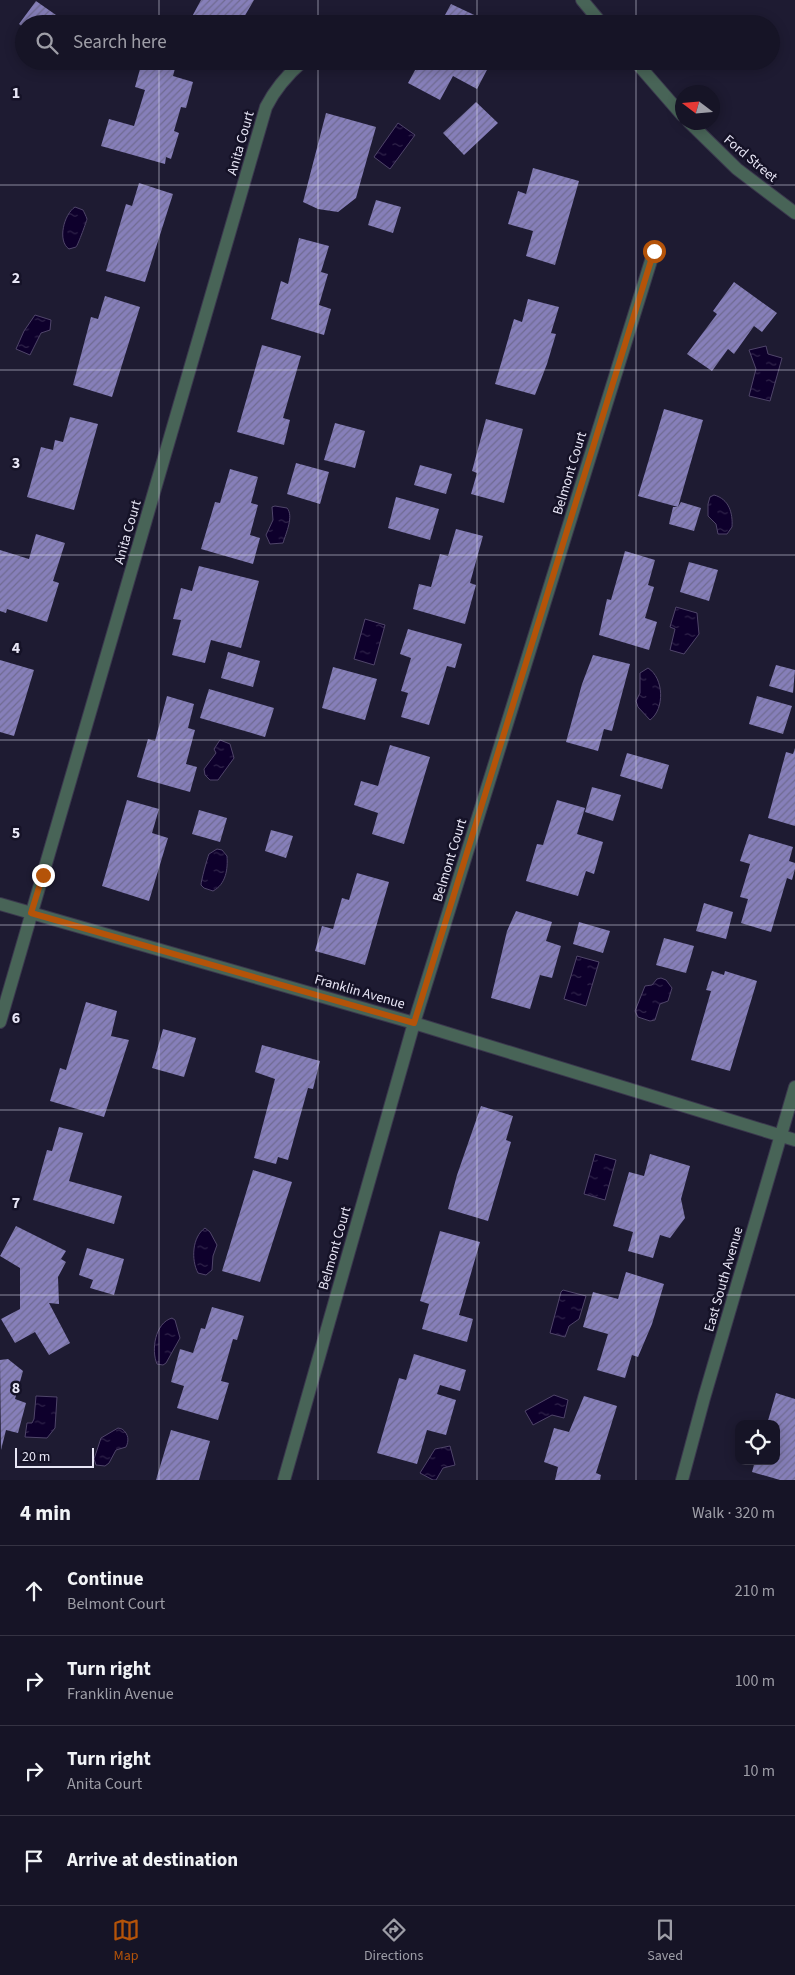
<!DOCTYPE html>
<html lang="en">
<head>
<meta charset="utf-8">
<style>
	:root { --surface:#161426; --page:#232132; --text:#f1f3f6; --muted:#9e9ea7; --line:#353343; --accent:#b45309 }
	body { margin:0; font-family:"Source Sans 3",sans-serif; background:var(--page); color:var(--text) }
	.controls { position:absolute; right:15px; bottom:15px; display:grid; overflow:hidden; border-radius:10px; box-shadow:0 2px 12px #0003 }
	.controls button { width:45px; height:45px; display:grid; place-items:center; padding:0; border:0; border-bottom:1px solid var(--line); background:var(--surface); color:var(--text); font:25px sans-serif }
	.compass { position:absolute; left:675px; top:85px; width:45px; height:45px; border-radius:50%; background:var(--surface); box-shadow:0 2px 12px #0003; rotate:286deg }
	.scale { position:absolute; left:15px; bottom:12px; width:79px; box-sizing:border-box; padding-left:5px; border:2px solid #e8e6f6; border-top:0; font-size:14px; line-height:18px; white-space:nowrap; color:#e8e6f6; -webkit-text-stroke:4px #151227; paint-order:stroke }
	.stop { position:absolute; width:15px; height:15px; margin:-11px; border:4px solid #b45309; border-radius:50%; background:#fff }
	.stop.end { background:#b45309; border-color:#fff; box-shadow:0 1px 5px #0008 }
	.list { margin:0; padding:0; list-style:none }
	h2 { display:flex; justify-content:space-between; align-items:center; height:65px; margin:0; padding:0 20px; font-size:21px }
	h2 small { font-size:16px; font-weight:400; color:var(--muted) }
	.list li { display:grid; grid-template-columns:32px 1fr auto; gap:15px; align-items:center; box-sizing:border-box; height:90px; padding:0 20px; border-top:1px solid var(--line) }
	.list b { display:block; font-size:19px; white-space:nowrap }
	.list p { margin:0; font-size:16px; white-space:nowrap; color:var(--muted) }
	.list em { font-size:16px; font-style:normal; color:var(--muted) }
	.icon { flex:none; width:28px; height:28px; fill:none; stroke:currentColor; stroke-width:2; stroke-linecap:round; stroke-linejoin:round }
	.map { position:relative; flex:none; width:795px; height:1480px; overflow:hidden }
	.search { position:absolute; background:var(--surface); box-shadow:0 2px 12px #0003; left:15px; right:15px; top:15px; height:55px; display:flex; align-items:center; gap:12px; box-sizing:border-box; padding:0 18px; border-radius:28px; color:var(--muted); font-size:19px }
	.sheet { height:425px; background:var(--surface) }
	nav { display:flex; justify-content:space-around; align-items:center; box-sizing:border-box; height:70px; border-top:1px solid var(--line); background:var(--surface); font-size:14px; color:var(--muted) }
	nav a { display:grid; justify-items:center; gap:2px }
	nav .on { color:var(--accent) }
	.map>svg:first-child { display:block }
</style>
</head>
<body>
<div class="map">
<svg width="795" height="1480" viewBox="0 0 795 1480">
	<defs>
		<pattern id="water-ripples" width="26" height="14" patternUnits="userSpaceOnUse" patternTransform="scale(1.25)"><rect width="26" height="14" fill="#0e002c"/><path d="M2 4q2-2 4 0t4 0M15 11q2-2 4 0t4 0" fill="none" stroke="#31254b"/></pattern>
		<pattern id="building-hatch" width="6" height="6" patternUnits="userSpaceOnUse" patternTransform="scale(1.25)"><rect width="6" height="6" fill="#867fb9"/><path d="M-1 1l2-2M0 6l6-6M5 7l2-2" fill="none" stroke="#706b92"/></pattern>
	</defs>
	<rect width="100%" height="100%" fill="#1e1b32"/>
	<!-- water -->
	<path fill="url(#water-ripples)" stroke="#4f4569" d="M398,123l17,12 -25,34 -16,-12z
		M75,207l8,3c1,2 3,6 4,9 0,1 -9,26 -11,28l-7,2c-12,-8 -5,-35 6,-42z
		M35,315l16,5 -1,10 -9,3 -11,22 -14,-6 8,-18z
		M766,346l2,8 14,4 -12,43 -21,-5 7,-27 -7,-19z
		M714,495c15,4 19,18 18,32l-5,7h-9l-2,-10 -8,-8v-12l2,-7z
		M275,506l12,2c7,8 -1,25 -4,35l-13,1 -4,-9 7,-15 -1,-13z
		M676,607l21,6 2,21 -15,20 -14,-4 5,-21 -5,-2z
		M365,619l20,6 -11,40 -20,-6z
		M648,668c16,10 17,41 2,52l-12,-13 -2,-6 4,-8v-20z
		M220,740l10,4 4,14 -16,22h-8l-5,-5 -1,-6 12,-16 -2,-4z
		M217,849l5,1 5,6c1,13 -1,28 -14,35l-9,-3 -3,-3c0,-4 6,-26 8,-31z
		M577,956l22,6 -13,44 -22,-7z
		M661,978l5,2 6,8 -4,13 -8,3 -5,16 -5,1 -12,-4 -3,-6 10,-25 7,-1 5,-6z
		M595,1154l21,6 -11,40 -21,-6z
		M205,1228l5,4 7,13 -4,11 -1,14 -6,5 -8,-2c-7,-13 -6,-36 7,-45z
		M563,1290l23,6 -7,23 -10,7 -4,11 -15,-4 11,-41z
		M172,1318l3,2 5,18 -14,25 -3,2 -6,-1c-6,-14 -2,-41 15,-46z
		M554,1395l14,5 -4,18 -12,-3 -19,10 -8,-14z
		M36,1396l21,1 -2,31 -8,10 -22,-1 2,-14h5l2,-4z
		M118,1428l4,1c7,5 7,12 4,18l-10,3 -7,13 -4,3 -9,-1 -2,-6 7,-21z
		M450,1446l5,19 -12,3 -7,12h-3l-13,-7 15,-24z"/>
	<!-- building -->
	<path fill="url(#building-hatch)" d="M201,0h53l-14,24h-52z
		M36,1l20,14 -7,9h-25v4l-5,-4z
		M451,4l36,17 -1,3h-46z
		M138,61h39l-4,15 20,6 -7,26 -5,-1 -7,24 5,2 -8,26 -5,-2 -1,7 -64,-18 8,-27 25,7 11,-36 -10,-3 5,-18 -4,-1z
		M420,61h60l9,5 -12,23 -24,-13 -13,24 -32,-17z
		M476,102l22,21 -34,32 -21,-22z
		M326,113l50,14 -20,71 -18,14 -20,-3 -15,-7z
		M533,168l46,13 -24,84 -29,-9 7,-25 -25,-7 10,-33 8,3z
		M139,183l34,11 -28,88 -39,-11 20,-67 6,2z
		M376,200l25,7 -8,26 -25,-8z
		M299,238l30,8 -8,26 7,2 -9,31 12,4 -7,26 -53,-16 10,-38 7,3z
		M734,282l43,31 -15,19 -8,-6 -20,28 -6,-5 -16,22 -25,-17 30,-40 -4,-3z
		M105,296l35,11 -28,90 -39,-12 18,-68 7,2z
		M528,299l31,8 -8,26 5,1 -9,30 -12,31 -40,-11 19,-65 8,3z
		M262,345l39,11 -18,62 7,2 -6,25 -47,-13z
		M664,409l39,11 -25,87 3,-5 20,6 -7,23 -25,-7 4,-17h5l-40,-11z
		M70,417l28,7 -24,86 -47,-13 14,-50 12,3 2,-10 8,2z
		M486,419l37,10 -19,74 -33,-9 6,-21 -5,-2z
		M335,423l30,8 -10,37 -31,-8z
		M296,463l33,9 -9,32 -33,-10z
		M420,465l32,9 -6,20 -32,-9z
		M230,469l28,8 -7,26 7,2 -8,30 10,3 -7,26 -52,-15 14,-47 5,1z
		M396,497l43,12 -9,31 -42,-12z
		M456,529l27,7 -13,47 6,2 -11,39 -52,-15 6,-25 12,3 9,-33 8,2z
		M36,534l29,9 -12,38 6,2 -12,39 -40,-13 -1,4 -6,-2v-61l29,9z
		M625,551l30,9 -7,25 6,2 -9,31 12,4 -8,28 -50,-15 8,-36 4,1z
		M689,562l29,8 -9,31 -29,-9z
		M199,566l60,15 -18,67 -30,-8 -6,23 -33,-8 9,-35 -8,-1 8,-31 11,3z
		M408,629l54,15 -7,24 -8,-2 -18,59 -28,-8 7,-24 -7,-2 10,-33 -11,-4z
		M228,652l32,9 -7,26 -32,-9z
		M593,655l37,9 -18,67 -8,-2 -6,22 -32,-9 16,-58z
		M0,660l34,10 -20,66 -14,-4z
		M776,665l19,5 -2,23 -24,-7z
		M333,667l44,12 -12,41 -43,-12z
		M209,689l65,19 -9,29 -65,-19z
		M167,696l27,8 -6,24 7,2 -9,34 11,3 -7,25 -53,-15 11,-38 7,2z
		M757,696l35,10 -9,28 -34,-10z
		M390,745l40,12 -26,87 -32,-10 6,-21 -24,-8 7,-24 17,5z
		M795,748v78l-27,-8 18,-66 7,2z
		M627,753l42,12 -7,24 -42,-13z
		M592,787l29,8 -8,26 -28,-9z
		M127,800l32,9 -7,24 16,5 -19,63 -47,-15z
		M557,800l28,8 -8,26 26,8 -9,32 -8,-3 -8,25 -52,-15 11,-37 6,1z
		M199,810l28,8 -7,24 -28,-8z
		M271,830l22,6 -7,22 -21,-7z
		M749,834l44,13 -4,14 6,2v6l-3,11 -5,-2 -16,54 -30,-9 7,-24 -8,-2 10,-33 -10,-3z
		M357,873l32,9 -24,83 -50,-14 7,-25 11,3 9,-31 7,2z
		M704,903l29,9 -7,27 -30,-8z
		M516,911l36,11 -6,19 15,5 -9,32 -12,-3 -10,34 -39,-11 16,-67z
		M579,922l31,9 -7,22 -30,-9z
		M664,938l30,8 -8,27 -30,-8z
		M712,971l12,4 1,-4 32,10 -27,90 -39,-11 20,-69 -5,-1z
		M86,1002l31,9 -6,25 18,4 -25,77 -54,-16 10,-33 6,2z
		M163,1029l33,9 -12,39 -32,-9z
		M262,1045l58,16 -7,28 -5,-1 -20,72 -10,-3 -2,7 -22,-6 21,-79 -20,-7z
		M481,1106l32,10 -7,24 5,2 -23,79 -40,-12 9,-34z
		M59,1127l24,6 -14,48 53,15 -8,28 -81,-24 14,-50 5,1z
		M650,1154l40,12 -9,33 4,19 -15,20 -10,-3 -7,23 -25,-7 5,-19 -20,-6 16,-54 15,4z
		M253,1170l39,12 -32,100 -38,-11z
		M16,1226l50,25 -5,8 5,3 -8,15 1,27 -10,-1 21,40 -21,12 -14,-23 -20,11 -14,-24 19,-10v-41l-20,-12z
		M440,1231l40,11 -21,73 14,4 -6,23 -45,-13 7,-25 -9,-3z
		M87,1248l37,11 -10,36 -24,-7 3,-8 -14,-5z
		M626,1272l38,12 -12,40 -14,33 -6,-2 -7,23 -28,-8 11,-36 -25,-7 10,-35 25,7z
		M212,1307l32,9 -7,24 -4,-1 -12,42 8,2 -11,37 -41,-12 7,-22 -13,-4 9,-33 13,4 8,-25 4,1z
		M414,1354l52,16 -6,21 -20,-6 -3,9 19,6 -10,35 -19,-5 -10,34 -40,-11 22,-75 7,2z
		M8,1359l15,12 -8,28 11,4 -8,30 -12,-3 -5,20 -1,-90z
		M776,1393l19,6v81h-15l-28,-8 3,-11h21v-37h-9z
		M584,1396l33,10 -21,67 5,2 -1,5h-45l3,-13 -14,-5 10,-34 15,4z
		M171,1430l39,11 -11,39h-43z"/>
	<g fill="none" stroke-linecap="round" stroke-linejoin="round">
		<defs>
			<path id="minor" d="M582,0l20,24
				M635,61l47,54
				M689,122l48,47 58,44
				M0,904l414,119 381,117
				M0,1022l266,-915c9,-18 21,-32 37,-46
				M284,1480l130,-457 240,-772
				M682,1480l22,-82 91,-311"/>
		</defs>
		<!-- minor casing -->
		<use href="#minor" stroke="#3a374d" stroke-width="14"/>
		<!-- minor -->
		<use href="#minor" stroke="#486457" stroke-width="12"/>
	</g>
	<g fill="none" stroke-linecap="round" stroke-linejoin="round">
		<!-- route -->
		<path stroke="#b45309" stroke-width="6" d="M43,875l-12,38 383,110 240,-772"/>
	</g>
	<!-- grid -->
	<path fill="none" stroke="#e8e6f6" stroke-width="1" stroke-opacity="0.55" d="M159,0v24M318,0v24M477,0v24M636,0v24M159,61v1419M318,61v1419M477,61v1419M636,61v1419M0,185h795M0,370h795M0,555h795M0,740h795M0,925h795M0,1110h795M0,1295h795"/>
	<g text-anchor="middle" stroke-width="5" stroke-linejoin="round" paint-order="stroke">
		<!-- street labels -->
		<g font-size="14" fill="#e8e6f6" stroke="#151227">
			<text transform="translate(240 143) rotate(-74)" y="5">Anita Court</text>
			<text transform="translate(751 158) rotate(40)" y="5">Ford Street</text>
			<text transform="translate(569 473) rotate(-73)" y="5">Belmont Court</text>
			<text transform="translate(127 532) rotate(-74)" y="5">Anita Court</text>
			<text transform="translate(449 860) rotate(-73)" y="5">Belmont Court</text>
			<text transform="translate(360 991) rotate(16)" y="5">Franklin Avenue</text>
			<text transform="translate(334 1248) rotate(-74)" y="5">Belmont Court</text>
			<text transform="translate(723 1279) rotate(-74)" y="5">East South Avenue</text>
		</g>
	</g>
	<g font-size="16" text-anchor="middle" font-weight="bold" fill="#e8e6f6" stroke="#151227" stroke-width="5" stroke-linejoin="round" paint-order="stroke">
		<text x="16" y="98">1</text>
		<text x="16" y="283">2</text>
		<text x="16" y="468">3</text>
		<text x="16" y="653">4</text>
		<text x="16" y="838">5</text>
		<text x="16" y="1023">6</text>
		<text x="16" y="1208">7</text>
		<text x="16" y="1393">8</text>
	</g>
</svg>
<div class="controls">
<button><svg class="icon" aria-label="locate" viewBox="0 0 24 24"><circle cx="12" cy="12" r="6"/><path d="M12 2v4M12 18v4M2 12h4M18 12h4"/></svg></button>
</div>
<svg class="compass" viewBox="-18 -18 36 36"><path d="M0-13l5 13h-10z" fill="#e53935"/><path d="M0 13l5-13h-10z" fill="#9e9ea7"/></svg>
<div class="scale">20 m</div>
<div class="stop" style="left:654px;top:251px"></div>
<div class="stop end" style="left:43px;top:875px"></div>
<div class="search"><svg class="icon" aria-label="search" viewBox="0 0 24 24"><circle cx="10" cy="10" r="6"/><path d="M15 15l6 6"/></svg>Search here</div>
</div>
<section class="sheet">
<h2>4 min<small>Walk · 320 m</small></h2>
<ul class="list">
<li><svg class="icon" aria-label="ahead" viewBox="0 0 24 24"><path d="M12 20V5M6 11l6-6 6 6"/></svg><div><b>Continue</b><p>Belmont Court</p></div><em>210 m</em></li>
<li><svg class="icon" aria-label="right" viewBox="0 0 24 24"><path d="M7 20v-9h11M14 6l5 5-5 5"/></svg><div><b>Turn right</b><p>Franklin Avenue</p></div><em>100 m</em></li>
<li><svg class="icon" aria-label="right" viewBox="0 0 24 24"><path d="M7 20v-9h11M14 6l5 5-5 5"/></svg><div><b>Turn right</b><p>Anita Court</p></div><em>10 m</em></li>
<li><svg class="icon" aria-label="arrive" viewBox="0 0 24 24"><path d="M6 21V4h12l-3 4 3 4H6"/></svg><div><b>Arrive at destination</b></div></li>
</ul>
</section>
<nav>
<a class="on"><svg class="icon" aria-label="map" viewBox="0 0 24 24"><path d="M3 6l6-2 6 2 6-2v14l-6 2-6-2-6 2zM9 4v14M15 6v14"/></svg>Map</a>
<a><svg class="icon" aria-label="directions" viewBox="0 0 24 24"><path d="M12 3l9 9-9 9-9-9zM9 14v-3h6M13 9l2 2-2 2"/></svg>Directions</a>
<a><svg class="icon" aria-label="saved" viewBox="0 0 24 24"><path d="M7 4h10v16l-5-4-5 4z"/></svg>Saved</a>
</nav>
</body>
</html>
